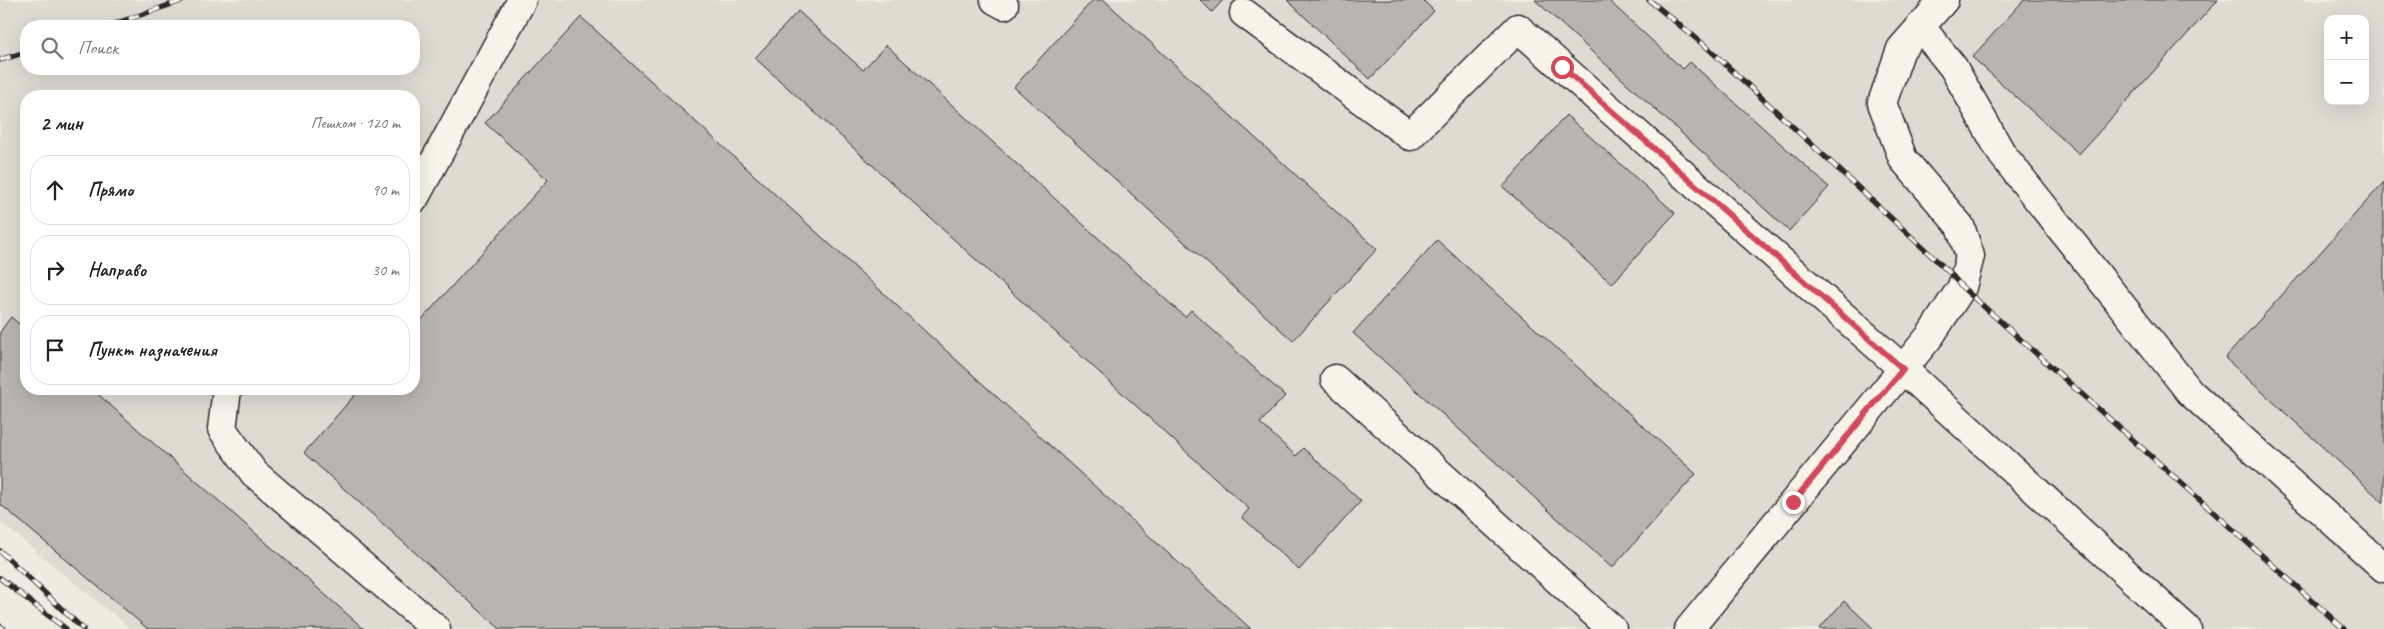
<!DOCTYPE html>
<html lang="ru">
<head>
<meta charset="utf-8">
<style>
	:root { --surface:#fff; --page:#f2f2f2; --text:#202124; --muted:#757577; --line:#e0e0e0 }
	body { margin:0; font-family:Caveat,sans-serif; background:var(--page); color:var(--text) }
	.controls { position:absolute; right:15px; top:15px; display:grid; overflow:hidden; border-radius:10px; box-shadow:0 5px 20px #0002 }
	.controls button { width:45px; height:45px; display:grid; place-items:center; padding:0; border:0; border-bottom:1px solid var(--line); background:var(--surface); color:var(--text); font:25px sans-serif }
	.stop { position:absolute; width:15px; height:15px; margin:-11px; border:4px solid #d1495b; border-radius:50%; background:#fff }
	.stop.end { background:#d1495b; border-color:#fff; box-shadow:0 1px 5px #0008 }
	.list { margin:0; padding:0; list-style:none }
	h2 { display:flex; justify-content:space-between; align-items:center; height:65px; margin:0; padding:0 20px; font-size:21px }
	h2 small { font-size:16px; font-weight:400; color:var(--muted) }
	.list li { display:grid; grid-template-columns:32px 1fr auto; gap:15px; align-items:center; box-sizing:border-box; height:70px; margin:0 10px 10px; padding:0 10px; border:1px solid var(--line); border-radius:20px }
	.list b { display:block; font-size:19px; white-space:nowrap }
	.list em { font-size:16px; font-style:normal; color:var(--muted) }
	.icon { flex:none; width:28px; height:28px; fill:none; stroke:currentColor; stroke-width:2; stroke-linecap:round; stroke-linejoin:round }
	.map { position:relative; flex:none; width:2384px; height:629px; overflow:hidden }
	.search { position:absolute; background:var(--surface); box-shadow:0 5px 20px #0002; left:20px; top:20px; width:400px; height:55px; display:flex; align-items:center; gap:12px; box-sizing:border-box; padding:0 18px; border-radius:20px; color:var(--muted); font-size:19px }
	.panel { position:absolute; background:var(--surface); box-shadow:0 5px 20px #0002; left:20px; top:90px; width:400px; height:305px; border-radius:20px }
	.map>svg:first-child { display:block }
</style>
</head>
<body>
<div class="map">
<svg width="2384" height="629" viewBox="0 0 2384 629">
	<rect width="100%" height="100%" fill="#efebe0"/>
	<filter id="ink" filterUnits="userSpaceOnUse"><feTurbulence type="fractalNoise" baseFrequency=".02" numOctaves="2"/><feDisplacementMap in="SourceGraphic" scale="10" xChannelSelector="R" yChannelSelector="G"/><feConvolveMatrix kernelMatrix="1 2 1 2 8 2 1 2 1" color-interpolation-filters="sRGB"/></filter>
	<g filter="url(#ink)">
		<!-- built -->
		<path fill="#dedbd1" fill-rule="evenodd" d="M0,0h2384v629h-2253l-131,-107zM2328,19h37v82h-37zM26,26h388v43h-388zM26,96h388v293h-388z"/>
		<!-- building -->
		<path fill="#b8b5ae" stroke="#2b2b2b" d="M1093,0h11l273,249 -84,92 -279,-254z
			M1200,0h23l-11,12z
			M1287,0h136l11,11 -64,68z
			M1535,0h73l75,69 7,-7 139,125 -40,44z
			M2024,0h194l-139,154 -107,-97z
			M798,11l65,59 23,-25 299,272 6,-7 94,86 -25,27 36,33 7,-8 58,53 -62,69 -57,-53 7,-8 -494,-451z
			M581,17l670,612h-751l-196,-176 56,-64h54v-61l134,-148 -63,-57z
			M1566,115l109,98 -63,71 -109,-97z
			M2384,182v321l-159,-145z
			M1437,240l259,234 -84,94 -259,-235z
			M11,317l15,13v59h66l272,240h-216l-148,-125v-172z
			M1844,601l30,28h-55z"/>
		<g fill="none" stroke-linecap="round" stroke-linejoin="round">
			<defs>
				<path id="minor" d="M995,0l9,5
					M1244,13l166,123 108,-108 385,341 284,260
					M1920,26l33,41 49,87 188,238 194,176
					M414,199l108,-199
					M1335,379l277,250
					M227,389l-5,40 32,44 182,156
					M1689,629l241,-293 32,-49 8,-31 -10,-30 -57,-67 -21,-56 19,-54 43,-49"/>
			</defs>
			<!-- minor casing -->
			<use href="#minor" stroke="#2b2b2b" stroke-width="31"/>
			<!-- minor -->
			<use href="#minor" stroke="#f7f3e8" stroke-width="28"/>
			<defs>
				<path id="rail" d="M1649,0l60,49 240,223 13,15 382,342
					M108,26l76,-26
					M0,60l26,-8
					M0,551l83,78
					M0,578l66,51
					M0,626l4,3"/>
			</defs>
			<!-- rail casing -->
			<use href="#rail" stroke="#2b2b2b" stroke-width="5.5"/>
			<!-- rail -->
			<use href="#rail" stroke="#f7f3e8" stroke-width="4" stroke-dasharray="11" stroke-linecap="butt"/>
		</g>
	</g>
	<g fill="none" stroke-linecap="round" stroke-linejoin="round" filter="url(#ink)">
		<!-- route -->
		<path stroke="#d1495b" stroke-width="6" d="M1562,67l341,302 -110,133"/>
	</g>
</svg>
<div class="controls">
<button>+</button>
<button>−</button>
</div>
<div class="stop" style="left:1562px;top:67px"></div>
<div class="stop end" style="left:1793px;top:502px"></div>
<div class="search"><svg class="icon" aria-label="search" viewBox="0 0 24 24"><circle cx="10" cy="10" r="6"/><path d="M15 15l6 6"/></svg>Поиск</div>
<section class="panel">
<h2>2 мин<small>Пешком · 120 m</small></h2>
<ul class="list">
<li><svg class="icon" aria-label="ahead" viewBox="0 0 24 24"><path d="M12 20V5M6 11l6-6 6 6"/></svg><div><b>Прямо</b></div><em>90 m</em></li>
<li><svg class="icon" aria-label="right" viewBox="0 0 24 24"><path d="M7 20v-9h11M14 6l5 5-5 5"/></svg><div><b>Направо</b></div><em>30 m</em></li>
<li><svg class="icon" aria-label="arrive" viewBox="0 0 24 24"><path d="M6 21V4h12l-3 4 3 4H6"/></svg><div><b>Пункт назначения</b></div></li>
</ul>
</section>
</div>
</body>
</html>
